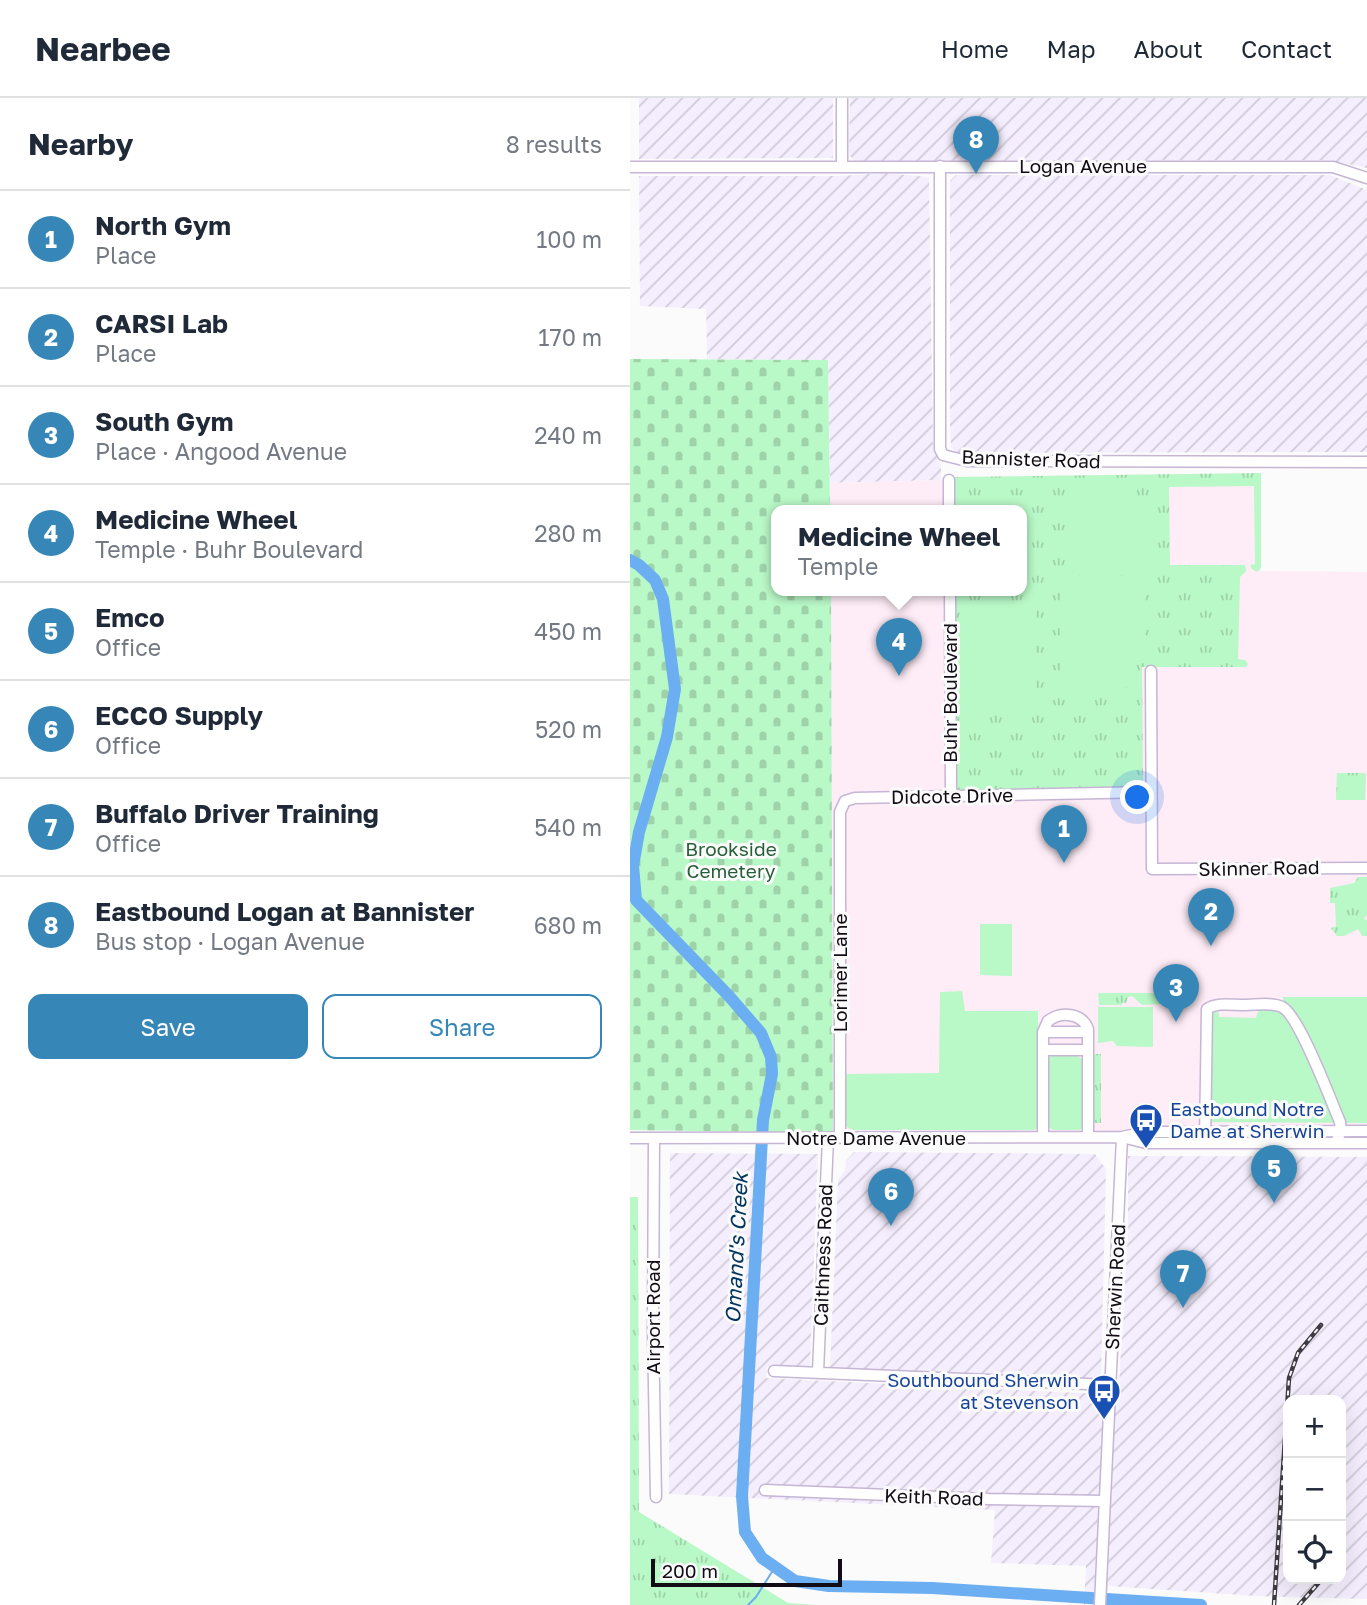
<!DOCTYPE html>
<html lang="en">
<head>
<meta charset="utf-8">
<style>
	:root { --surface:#fff; --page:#f6f6f7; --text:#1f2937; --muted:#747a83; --line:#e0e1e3; --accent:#3687b8 }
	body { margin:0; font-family:"Golos Text",sans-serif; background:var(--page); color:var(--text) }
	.controls { position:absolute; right:21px; bottom:21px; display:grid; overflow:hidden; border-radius:14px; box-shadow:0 7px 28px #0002 }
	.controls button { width:63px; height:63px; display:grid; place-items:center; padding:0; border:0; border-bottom:2px solid var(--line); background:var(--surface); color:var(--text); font:35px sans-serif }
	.scale { position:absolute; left:21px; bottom:18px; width:191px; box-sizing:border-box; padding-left:7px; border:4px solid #110c16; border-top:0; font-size:19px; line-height:24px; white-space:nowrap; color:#110c16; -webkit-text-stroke:5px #fbfbfb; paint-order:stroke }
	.you { position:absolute; left:508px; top:700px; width:24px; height:24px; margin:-18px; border:5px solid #fff; border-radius:50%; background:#1a73e8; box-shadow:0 0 0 10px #1a73e833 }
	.badge { display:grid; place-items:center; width:46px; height:46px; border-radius:50%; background:var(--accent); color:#fff; font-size:23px; font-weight:700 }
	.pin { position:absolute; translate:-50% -58px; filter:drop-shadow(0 2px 4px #0008) }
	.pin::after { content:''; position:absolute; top:37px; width:24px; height:21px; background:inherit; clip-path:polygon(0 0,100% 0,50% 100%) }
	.popup { position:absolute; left:141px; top:407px; width:256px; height:91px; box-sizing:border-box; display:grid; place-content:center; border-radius:14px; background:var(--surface); filter:drop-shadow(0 2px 5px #0005); font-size:23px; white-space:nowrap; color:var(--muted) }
	.popup b { font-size:26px; color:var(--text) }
	.popup::after { content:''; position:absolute; left:50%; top:100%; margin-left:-14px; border:14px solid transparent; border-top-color:var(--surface) }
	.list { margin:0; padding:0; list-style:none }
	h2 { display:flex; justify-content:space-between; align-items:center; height:91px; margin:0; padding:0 28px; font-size:30px }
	h2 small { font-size:23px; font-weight:400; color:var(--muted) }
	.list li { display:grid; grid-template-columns:46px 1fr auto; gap:21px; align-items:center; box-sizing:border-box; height:98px; padding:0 28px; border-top:2px solid var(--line) }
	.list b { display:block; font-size:26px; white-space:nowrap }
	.list p { margin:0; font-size:23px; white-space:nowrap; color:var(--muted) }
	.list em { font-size:23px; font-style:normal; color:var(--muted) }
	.actions { display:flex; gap:14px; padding:21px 28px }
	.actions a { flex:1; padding:16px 0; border:2px solid var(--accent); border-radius:14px; text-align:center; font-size:24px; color:var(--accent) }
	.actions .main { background:var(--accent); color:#fff }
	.icon { flex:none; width:38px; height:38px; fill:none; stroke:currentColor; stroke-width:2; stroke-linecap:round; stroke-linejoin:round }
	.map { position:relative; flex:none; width:737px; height:1507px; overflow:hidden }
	header { display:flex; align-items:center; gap:42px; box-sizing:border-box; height:98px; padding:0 35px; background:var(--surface); border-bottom:2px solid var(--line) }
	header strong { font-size:33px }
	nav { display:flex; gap:38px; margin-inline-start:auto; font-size:24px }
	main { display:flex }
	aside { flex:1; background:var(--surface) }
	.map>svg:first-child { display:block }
</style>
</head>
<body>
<header>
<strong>Nearbee</strong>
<nav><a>Home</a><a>Map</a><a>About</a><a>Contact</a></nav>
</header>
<main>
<aside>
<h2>Nearby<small>8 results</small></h2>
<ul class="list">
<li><span class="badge">1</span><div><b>North Gym</b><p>Place</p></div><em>100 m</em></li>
<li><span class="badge">2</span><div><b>CARSI Lab</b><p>Place</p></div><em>170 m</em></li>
<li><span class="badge">3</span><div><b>South Gym</b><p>Place · Angood Avenue</p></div><em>240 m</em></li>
<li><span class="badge">4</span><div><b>Medicine Wheel</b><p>Temple · Buhr Boulevard</p></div><em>280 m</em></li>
<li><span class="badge">5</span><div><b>Emco</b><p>Office</p></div><em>450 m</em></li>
<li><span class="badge">6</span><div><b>ECCO Supply</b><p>Office</p></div><em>520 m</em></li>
<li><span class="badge">7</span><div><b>Buffalo Driver Training</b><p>Office</p></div><em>540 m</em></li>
<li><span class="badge">8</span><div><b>Eastbound Logan at Bannister</b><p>Bus stop · Logan Avenue</p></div><em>680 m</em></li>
</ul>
<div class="actions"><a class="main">Save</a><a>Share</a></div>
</aside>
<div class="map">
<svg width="737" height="1507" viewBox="0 0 737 1507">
	<defs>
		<pattern id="industrial-furrows" width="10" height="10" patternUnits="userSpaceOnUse" patternTransform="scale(1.75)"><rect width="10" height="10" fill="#f5eefe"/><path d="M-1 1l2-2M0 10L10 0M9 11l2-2" fill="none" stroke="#d1cbd9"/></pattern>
		<pattern id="grass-tufts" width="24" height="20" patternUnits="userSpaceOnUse" patternTransform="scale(1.75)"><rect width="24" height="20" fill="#b9f8c7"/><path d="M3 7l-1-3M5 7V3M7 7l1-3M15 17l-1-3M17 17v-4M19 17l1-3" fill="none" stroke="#9ed3aa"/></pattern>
		<pattern id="cemetery-stones" width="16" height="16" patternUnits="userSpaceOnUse" patternTransform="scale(1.75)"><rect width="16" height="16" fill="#b9f8c7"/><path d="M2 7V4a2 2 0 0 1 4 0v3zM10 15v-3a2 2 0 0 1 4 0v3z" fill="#9ed3aa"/></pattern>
	</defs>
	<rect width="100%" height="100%" fill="#fbfbfb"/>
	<!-- industrial -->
	<path fill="url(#industrial-furrows)" fill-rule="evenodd" d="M9,0h194v60l-194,1z
		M220,0h517v70l-39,-8 -474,1 -5,-6z
		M253,75l46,4 4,270 8,20v13l-111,3 -2,-123 -121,-1 -1,-50 -66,-3 -1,-130h204z
		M326,77h374l37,15v262l-410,1 -6,-6 -1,-22v-244z
		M224,1054l241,2 11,15 -5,210 -271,-11 8,-188 7,-10 1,-9z
		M40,1055l148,1 -8,212 -43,1 -1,11 334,16 19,-9 9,-154v-75l239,1v442l-111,-3 -148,-10 -1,19h-23l2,-39 -95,-3 4,-53 -326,-16zM658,1302h53v179h-53z"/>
	<!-- education -->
	<path fill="#feecf6" d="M631,375v98l106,1v553l-213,2 -42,7 -279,-1 -2,-543h191v-80h-192v-27l118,-3 7,-3z"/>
	<!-- grass -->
	<path fill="url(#grass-tufts)" d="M631,375v95l-4,4 -5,-3 -2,-4 5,-1 -1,-78 -85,1 1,78h75l1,6 -6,6 -2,82 7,1 3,4 -2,3h-104l1,120 -185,5 -2,-3v-199h66v-80h-67v-33z
		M707,675h29l-1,27h-29z
		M728,779h9v38l-3,4 3,1v16h-5l-4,-7 -14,7h-7l-6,-8 5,-2 -1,-23h-5v-15l24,-5z
		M468,895h66v11l-22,1 -10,-9 -4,1 -2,6h-4v2h-23z
		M464,956h7v69h-9z
		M0,1099h8l1,315 149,91 29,2h-187z"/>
	<!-- cemetery -->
	<path fill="url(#cemetery-stones)" d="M0,261l198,1 2,150h-54v80h55l2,543 -203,-3z"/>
	<!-- green -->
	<path fill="#b9f8c7" d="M483,388c29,16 52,50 46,84h-89l-5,-4v-79z
		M430,478h85v82l-13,1v23l-8,7h-64z
		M336,505h70v112h-69z
		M350,826h32v52l-32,-1z
		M332,893l3,20h73v19h2l-2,98 -5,2h-180l-6,-3 -2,-6 -1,-47 95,-1 1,-81z
		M653,899h84v126l-158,-1v-108l5,-3 5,2v4l37,1 3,-9 25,2z
		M468,909h55v40l-36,-1 -4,-5 -15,2z
		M422,956c13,1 28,-4 33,11l-2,62 -3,3h-27l-5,-3 -1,-65z"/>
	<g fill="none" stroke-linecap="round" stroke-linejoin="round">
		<!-- stream -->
		<path stroke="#6baef1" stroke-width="2" d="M118,1507l8,-8 19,-30"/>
		<!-- river -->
		<path stroke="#6baef1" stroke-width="12" d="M0,462l9,5 16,15 8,19 12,90 -8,48 -28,95 -6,34 3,34 92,95 33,38 10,24 1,17 -9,46 -21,376 3,36 17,26 33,23 34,5 103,2 269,17"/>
		<defs>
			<path id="minor" d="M212,67v-67
				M310,68v283l3,6 24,6 400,1
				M0,69h703l34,11
				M319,382v30
				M320,492l1,206
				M521,573l1,198 215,-1
				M413,934h45
				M413,952h45
				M413,1039v-105l5,-11c13,-10 34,-8 40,8v108
				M0,1040l492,-1 24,-5 221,-1
				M24,1040l-1,192 3,167
				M210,1040v-326l5,-11 10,-3 296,-6
				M496,1040l20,5h221
				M575,1045l2,-134c10,-7 25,-4 37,-4 11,0 28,-3 38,2 17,8 49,94 58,115l1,9 -5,12
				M144,1273l336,14
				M188,1274l10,-234
				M135,1392l224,9 115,2
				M470,1507l22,-468"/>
		</defs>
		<!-- minor casing -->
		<use href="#minor" stroke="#c5b6d5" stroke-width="13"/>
		<!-- minor -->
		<use href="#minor" stroke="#fff" stroke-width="10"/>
		<defs>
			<path id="rail" d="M644,1507l15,-227 9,-25 23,-28
				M669,1507l23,-26"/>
		</defs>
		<!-- rail casing -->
		<use href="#rail" stroke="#3f3b43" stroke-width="4.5"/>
		<!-- rail -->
		<use href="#rail" stroke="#fbfbfb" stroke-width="2" stroke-dasharray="5" stroke-linecap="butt"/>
	</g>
	<!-- icons -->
	<defs>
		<symbol id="bus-pin" viewBox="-11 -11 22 30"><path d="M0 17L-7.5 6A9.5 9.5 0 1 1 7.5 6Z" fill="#1a4fb4" stroke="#fbfbfb"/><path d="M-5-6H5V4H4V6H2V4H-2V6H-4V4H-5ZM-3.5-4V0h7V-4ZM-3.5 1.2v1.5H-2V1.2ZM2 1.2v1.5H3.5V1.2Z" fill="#fff"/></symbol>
	</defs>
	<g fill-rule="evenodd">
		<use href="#bus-pin" x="497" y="1003" width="38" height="52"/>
		<use href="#bus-pin" x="455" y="1274" width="38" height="52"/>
	</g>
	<g text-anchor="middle" stroke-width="6" stroke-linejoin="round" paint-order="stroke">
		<!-- street labels -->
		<g font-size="19" fill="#110c16" stroke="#fbfbfb">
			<text x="453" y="75">Logan Avenue</text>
			<text transform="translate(401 361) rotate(2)" y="7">Bannister Road</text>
			<text transform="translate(320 595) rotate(-90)" y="7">Buhr Boulevard</text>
			<text transform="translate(322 698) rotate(-1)" y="7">Didcote Drive</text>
			<text transform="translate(629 770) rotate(-1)" y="7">Skinner Road</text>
			<text transform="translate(210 875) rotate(-90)" y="7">Lorimer Lane</text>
			<text x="246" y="1047">Notre Dame Avenue</text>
			<text transform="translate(193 1157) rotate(-88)" y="7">Caithness Road</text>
			<text transform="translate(485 1189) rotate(-87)" y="7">Sherwin Road</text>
			<text transform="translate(23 1219) rotate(-90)" y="7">Airport Road</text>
			<text transform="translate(304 1399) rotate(2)" y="7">Keith Road</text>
		</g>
		<!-- park labels -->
		<g font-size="19" fill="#255f37" stroke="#fbfbfb">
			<text x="101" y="758">Brookside<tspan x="101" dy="22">Cemetery</tspan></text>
		</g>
		<!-- transit labels -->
		<g font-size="19" fill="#164399" stroke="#fbfbfb" text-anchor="start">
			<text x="540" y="1018">Eastbound Notre<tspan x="540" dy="22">Dame at Sherwin</tspan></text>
			<text x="449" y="1289" text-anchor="end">Southbound Sherwin<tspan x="449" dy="22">at Stevenson</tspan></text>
		</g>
		<!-- water labels -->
		<g font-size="21" font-style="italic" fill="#023660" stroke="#fbfbfb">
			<text transform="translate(107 1150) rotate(-87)" y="7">Omand's Creek</text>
		</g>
	</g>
</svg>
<div class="controls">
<button>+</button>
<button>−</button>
<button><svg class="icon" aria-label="locate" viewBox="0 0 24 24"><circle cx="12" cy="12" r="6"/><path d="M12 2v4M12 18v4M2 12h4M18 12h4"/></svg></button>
</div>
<div class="scale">200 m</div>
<div class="you"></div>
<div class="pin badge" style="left:434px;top:765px">1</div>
<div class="pin badge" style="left:581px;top:848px">2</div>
<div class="pin badge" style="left:546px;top:924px">3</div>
<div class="pin badge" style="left:269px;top:578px">4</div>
<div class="popup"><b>Medicine Wheel</b>Temple</div>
<div class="pin badge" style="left:644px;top:1105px">5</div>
<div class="pin badge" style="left:261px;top:1128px">6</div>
<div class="pin badge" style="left:553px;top:1210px">7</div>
<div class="pin badge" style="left:346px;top:76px">8</div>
</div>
</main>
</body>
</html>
